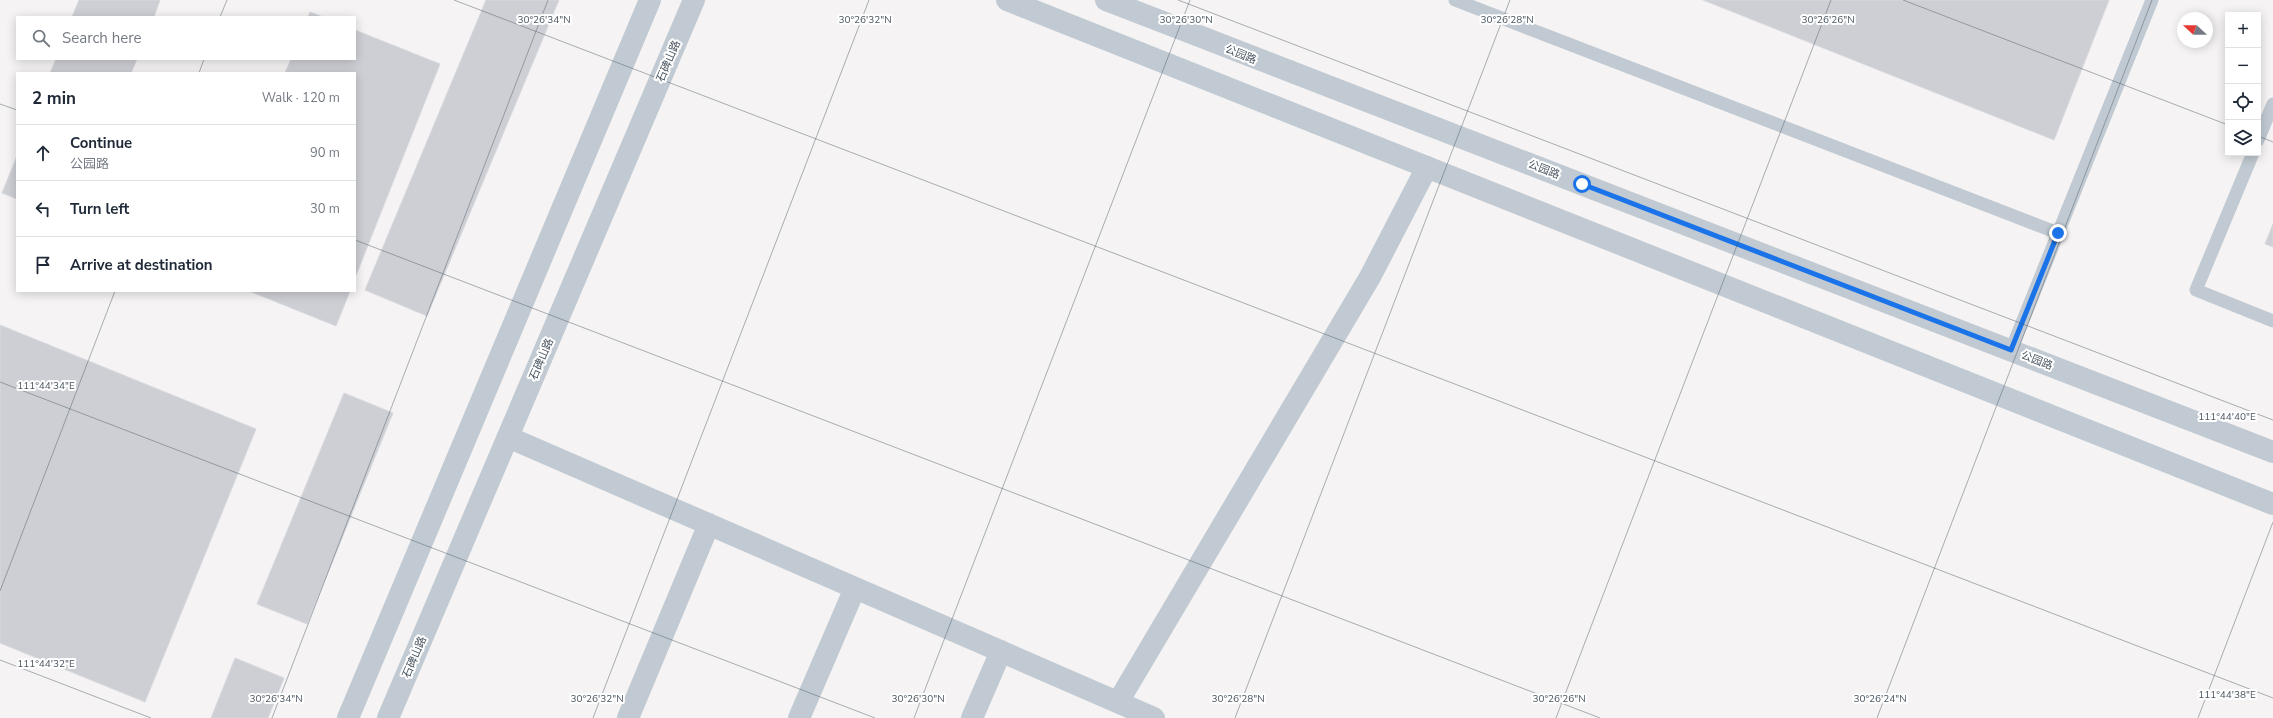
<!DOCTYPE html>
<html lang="en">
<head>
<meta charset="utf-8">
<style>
	:root { --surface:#fff; --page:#f2f2f3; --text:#1f2937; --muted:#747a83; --line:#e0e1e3 }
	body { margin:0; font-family:"Nunito Sans","Noto Sans SC",sans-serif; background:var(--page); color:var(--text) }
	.controls { position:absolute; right:12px; top:12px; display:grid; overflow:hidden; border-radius:0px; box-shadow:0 2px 10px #0003 }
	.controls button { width:36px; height:36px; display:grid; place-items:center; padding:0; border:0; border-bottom:1px solid var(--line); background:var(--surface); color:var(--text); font:20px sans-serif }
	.compass { position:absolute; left:2177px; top:12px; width:36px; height:36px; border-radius:50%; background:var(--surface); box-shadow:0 2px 10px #0003; rotate:291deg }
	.stop { position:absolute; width:12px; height:12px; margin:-9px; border:3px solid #1a73e8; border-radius:50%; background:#fff }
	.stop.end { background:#1a73e8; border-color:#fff; box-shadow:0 1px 4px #0008 }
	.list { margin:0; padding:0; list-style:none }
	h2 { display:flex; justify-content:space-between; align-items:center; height:52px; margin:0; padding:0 16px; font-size:17px }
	h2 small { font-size:13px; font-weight:400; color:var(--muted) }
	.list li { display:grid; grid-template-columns:26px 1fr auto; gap:12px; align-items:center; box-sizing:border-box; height:56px; padding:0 16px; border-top:1px solid var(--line) }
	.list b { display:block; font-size:15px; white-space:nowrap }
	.list p { margin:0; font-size:13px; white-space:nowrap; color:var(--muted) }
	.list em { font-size:13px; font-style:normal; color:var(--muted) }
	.icon { flex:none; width:22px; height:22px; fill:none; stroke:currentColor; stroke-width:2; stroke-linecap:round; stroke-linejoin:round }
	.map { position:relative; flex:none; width:2273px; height:718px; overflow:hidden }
	.search { position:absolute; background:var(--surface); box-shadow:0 2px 10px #0003; left:16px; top:16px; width:340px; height:44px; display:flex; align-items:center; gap:10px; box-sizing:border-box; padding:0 14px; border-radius:0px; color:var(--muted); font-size:15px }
	.panel { position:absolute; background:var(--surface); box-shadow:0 2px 10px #0003; left:16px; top:72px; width:340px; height:220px; border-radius:0px }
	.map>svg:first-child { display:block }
</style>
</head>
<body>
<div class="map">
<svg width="2273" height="718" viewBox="0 0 2273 718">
	<rect width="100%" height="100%" fill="#f5f3f3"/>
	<!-- building -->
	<path fill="#cdcfd5" stroke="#d7d9de" d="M79,0h81l-6,17h-82z
		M486,0h73l-132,316 -62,-26z
		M1703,0h406l-55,140z
		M310,12l13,5h-15z
		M355,30l85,34 -85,214v-205h-70l6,-14h64z
		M56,59h81l-6,14h-81z
		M17,156v43l-15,-6z
		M2273,224v23l-8,-3z
		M249,291h101l-14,35z
		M0,325l256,104 -111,273 -145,-59z
		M344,393l49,20 -86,211 -50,-20z
		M235,658l49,20 -16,40h-57z"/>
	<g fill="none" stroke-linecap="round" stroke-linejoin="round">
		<!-- service -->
		<path stroke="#c1cad2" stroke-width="13" d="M1455,0l603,233
			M2258,140l15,-36
			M2253,153l-57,137 77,31
			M2011,350l141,-350"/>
		<!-- minor -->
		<path stroke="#c1cad2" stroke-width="22" d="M508,437l646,281
			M1118,702l252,-425 57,-110
			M628,718l81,-194
			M799,718l56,-130
			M972,718l29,-67"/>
		<!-- tertiary -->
		<path stroke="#c1cad2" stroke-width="22" d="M1007,0l1266,504
			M1106,0l1167,452
			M348,718l302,-718
			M388,718l306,-718"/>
	</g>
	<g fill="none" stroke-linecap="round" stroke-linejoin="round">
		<!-- route -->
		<path stroke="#1a73e8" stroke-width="5" d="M1582,184l429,166 47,-117"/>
	</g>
	<!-- ticks -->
	<path fill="none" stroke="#4a5661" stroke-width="1" stroke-opacity="0.45" d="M454,0l1819,698M1178,0l1095,420M1903,0l325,125M220,17l7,-17M199,73l5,-14M0,104l17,6M2258,136l15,6M355,240l1245,478M0,382l875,336M0,591l115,-300M0,660l151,58M272,718l276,-718M593,718l276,-718M914,718l276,-718M1235,718l275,-718M1556,718l275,-718M1877,718l275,-718M2198,718l75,-196"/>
	<g text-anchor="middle" stroke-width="4" stroke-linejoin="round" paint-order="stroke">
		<!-- street labels -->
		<g font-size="11" fill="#4a5661" stroke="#fff">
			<text transform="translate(1241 54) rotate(22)" y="4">公园路</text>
			<text transform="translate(668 61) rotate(-67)" y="4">石碑山路</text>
			<text transform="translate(1544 169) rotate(21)" y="4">公园路</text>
			<text transform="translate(541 359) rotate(-67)" y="4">石碑山路</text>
			<text transform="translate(2037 360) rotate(21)" y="4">公园路</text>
			<text transform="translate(414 657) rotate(-67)" y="4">石碑山路</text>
		</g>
	</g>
	<g font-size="10" text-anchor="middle" fill="#4a5661" stroke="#fff" stroke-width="4" stroke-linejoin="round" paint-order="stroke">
		<text x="1186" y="23">30°26'30"N</text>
		<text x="1507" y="23">30°26'28"N</text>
		<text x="1828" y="23">30°26'26"N</text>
		<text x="544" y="23">30°26'34"N</text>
		<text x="865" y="23">30°26'32"N</text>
		<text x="46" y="389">111°44'34"E</text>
		<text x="2227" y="420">111°44'40"E</text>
		<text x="46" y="667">111°44'32"E</text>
		<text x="2227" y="698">111°44'38"E</text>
		<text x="276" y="702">30°26'34"N</text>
		<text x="597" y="702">30°26'32"N</text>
		<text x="918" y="702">30°26'30"N</text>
		<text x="1238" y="702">30°26'28"N</text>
		<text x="1559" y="702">30°26'26"N</text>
		<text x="1880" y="702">30°26'24"N</text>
	</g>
</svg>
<div class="controls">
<button>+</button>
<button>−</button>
<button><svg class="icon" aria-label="locate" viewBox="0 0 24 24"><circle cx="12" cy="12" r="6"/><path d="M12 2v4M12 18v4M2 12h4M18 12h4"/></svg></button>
<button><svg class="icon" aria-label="layers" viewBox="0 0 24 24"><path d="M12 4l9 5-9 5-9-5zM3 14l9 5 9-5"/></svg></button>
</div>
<svg class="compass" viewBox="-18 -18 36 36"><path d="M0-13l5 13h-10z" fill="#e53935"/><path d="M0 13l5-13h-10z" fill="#747a83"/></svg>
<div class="stop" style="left:1582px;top:184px"></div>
<div class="stop end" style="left:2058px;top:233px"></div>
<div class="search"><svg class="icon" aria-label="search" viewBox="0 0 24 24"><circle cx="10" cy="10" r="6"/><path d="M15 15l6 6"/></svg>Search here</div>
<section class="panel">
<h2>2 min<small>Walk · 120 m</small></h2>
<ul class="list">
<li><svg class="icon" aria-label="ahead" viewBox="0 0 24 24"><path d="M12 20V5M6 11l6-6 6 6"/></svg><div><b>Continue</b><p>公园路</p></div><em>90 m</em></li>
<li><svg class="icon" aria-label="left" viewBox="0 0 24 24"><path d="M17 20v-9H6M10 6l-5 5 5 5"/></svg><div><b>Turn left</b></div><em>30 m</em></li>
<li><svg class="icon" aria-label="arrive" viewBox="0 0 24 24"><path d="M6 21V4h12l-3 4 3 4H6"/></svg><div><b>Arrive at destination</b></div></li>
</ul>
</section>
</div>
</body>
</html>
